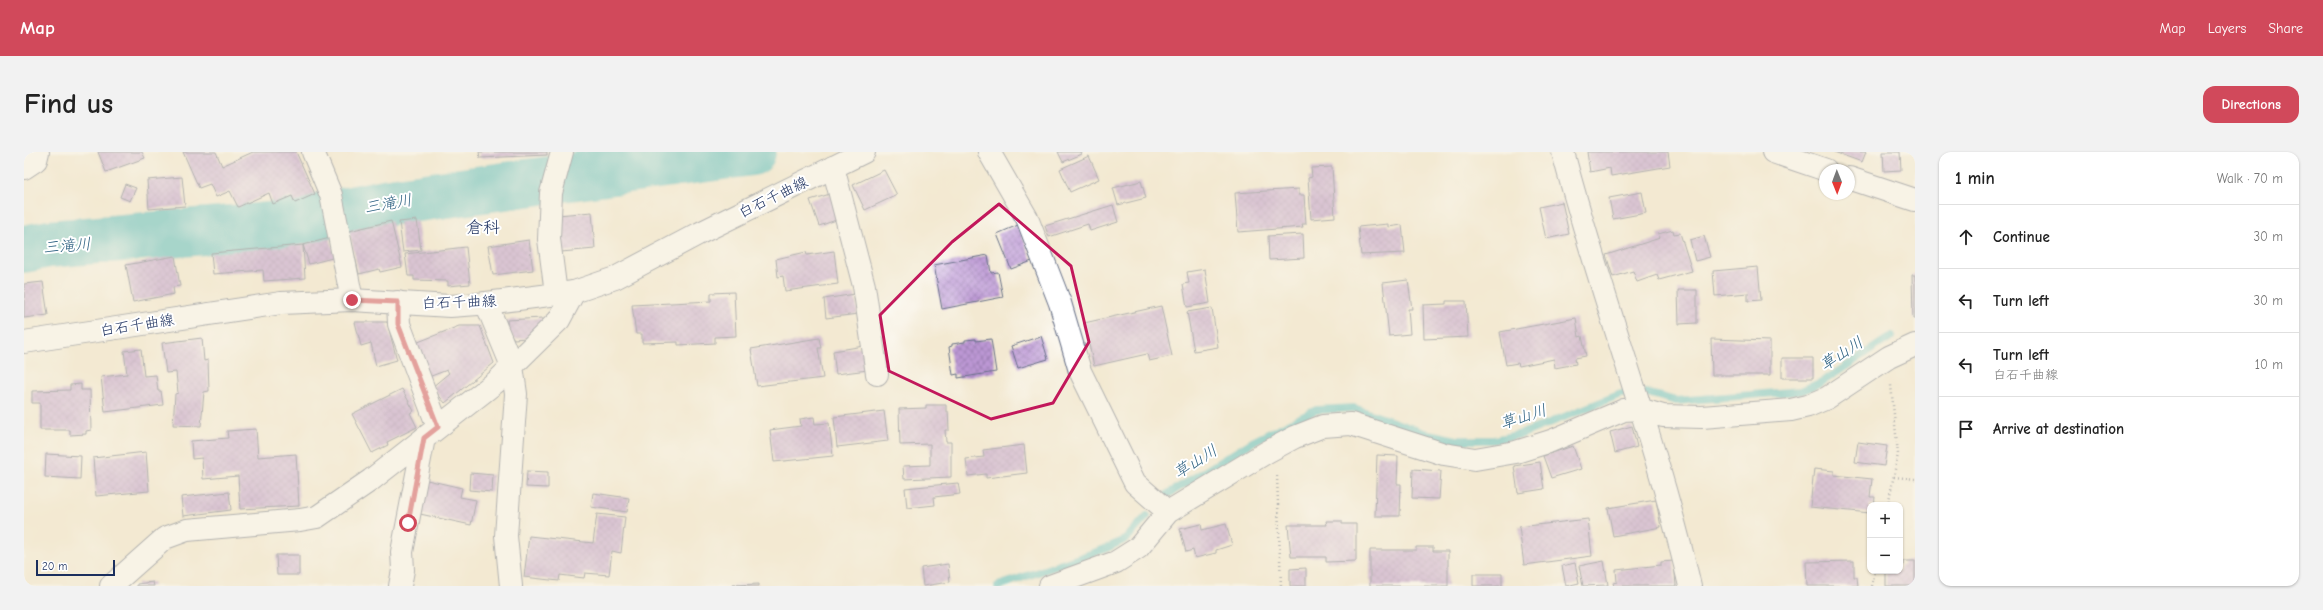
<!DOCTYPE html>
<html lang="en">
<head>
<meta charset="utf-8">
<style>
	:root { --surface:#fff; --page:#f2f2f2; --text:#222; --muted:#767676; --line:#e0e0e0; --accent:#d1495b }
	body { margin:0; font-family:"Comic Neue","Klee One",sans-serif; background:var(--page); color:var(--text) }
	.controls { position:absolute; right:12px; bottom:12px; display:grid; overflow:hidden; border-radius:8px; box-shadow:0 1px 3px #0004 }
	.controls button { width:36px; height:36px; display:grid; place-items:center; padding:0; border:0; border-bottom:1px solid var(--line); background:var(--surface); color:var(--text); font:20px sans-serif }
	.compass { position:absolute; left:1795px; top:12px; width:36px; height:36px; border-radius:50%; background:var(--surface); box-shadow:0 1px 3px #0004; rotate:179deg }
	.scale { position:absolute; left:12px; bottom:10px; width:79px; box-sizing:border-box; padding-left:4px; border:2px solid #1b2f5e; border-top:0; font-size:11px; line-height:14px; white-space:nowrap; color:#1b2f5e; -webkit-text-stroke:3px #fff; paint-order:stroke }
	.stop { position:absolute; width:12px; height:12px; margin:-9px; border:3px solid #d1495b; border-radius:50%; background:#fff }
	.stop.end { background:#d1495b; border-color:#fff; box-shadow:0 1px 4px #0008 }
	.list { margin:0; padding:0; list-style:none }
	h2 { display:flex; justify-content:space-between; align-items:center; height:52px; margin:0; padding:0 16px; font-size:17px }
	h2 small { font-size:13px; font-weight:400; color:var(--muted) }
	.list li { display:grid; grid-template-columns:26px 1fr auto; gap:12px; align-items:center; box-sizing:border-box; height:64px; padding:0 16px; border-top:1px solid var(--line) }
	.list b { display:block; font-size:15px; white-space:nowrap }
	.list p { margin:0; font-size:13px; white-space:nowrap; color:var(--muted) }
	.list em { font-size:13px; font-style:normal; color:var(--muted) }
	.icon { flex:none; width:22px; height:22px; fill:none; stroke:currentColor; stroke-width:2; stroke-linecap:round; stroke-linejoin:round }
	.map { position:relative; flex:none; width:1891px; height:434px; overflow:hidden; border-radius:12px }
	header { display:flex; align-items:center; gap:24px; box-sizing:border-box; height:56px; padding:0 20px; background:var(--accent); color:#fff }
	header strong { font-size:19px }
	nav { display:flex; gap:22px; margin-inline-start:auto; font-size:14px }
	.intro { display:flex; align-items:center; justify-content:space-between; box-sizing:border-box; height:96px; padding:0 24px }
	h1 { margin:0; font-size:28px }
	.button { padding:10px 18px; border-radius:12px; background:var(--accent); color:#fff; font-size:14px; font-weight:700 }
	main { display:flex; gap:24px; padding:0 24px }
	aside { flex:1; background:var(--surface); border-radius:12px; box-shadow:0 1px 3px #0004 }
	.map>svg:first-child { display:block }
</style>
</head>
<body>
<header>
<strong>Map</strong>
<nav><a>Map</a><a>Layers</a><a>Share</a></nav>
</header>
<div class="intro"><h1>Find us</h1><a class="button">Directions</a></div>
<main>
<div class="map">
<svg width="1891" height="434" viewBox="0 0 1891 434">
	<defs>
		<pattern id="building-cross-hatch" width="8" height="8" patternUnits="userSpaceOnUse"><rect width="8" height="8" fill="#bc97d4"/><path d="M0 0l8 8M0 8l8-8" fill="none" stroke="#987caf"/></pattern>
	</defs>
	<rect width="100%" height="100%" fill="#fff"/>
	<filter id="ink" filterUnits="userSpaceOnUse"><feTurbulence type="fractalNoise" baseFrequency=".025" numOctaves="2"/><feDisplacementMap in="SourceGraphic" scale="8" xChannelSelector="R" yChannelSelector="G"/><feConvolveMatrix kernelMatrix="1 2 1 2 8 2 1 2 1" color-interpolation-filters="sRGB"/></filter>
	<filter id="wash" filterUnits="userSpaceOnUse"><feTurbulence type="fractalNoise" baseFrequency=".012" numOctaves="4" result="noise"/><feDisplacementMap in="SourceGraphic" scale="16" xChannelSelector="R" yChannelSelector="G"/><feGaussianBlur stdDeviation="0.9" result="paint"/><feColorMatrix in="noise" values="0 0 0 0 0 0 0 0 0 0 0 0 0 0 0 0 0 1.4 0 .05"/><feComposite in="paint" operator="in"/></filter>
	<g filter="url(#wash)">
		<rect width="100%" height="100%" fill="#f3e9d2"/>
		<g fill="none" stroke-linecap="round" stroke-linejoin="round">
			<!-- stream -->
			<path stroke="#4dbcc2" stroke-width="8" d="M1144,342l86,-53 62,-31 38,-2 70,25 33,7h37l28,-6 99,-40 26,-1 29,8 125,-10 21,-9 70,-46
				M974,434l107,-37 21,-10 21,-23"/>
			<!-- river -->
			<path stroke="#4dbcc2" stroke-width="48" d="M0,97l25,-5 230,-19 110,-23 363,-50"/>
		</g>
		<g id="blocks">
			<!-- building -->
			<path fill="url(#building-cross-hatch)" d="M74,0h44l3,6 -39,14z
				M159,0h33l6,14 31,-14h43l19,42 -20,9 -3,-7 -19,8 -4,-11 -31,14 -8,-16 -14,6 -6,-13 -11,4z
				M455,0h68v3l-67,3z
				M1034,0h23l1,2 -19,8z
				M1563,0h81l2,14 -59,10 -1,-8 -20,4z
				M1810,0h32l-4,10z
				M1859,0h17l1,18 -17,1z
				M1065,4l10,23 -29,13 -10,-23z
				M1308,15l3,50 -24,2 -3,-41 4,-1 -1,-9z
				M860,18l13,25 -32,15 -12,-25z
				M158,25l3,29 -36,3 -2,-29z
				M1117,29l5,17 -28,7 -5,-17z
				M101,32l11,4 -6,13 -10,-4z
				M1275,37v6h5l2,29h-4l1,3 -65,5 -3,-39z
				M1618,40l4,21 -33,6 -4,-21z
				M806,42l9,25 -20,7 -9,-26z
				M1538,50l7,32 -23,5 -7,-32z
				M1089,53l5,17 -28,9 -2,-7 -39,13 -4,-11z
				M568,60l3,37 -34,3 -3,-37z
				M393,68l4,30 -18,2 -4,-30z
				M367,69l11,46 -22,5 -1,-3 -20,5 -10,-43z
				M1364,72v3l14,-2 3,28 -44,2 -3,-28z
				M994,73l14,36 -21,8 -14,-35z
				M1649,78l1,4 6,-1 12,38 -33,9 -2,-5 -20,7 -4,-11 -20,6 -7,-22 54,-17 -2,-4z
				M1279,82l1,24 -35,2 -1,-24z
				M1680,84l6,21 -15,4 -5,-21z
				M306,86l6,19 -27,7 -6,-19z
				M505,88l4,30 -40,5 -5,-29z
				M279,93l2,33 -41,3 -1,-11 -50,4 -2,-21z
				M442,95l4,37 -22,2v-5l-34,-1v-4h-6l-3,-22z
				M810,99l4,33 -53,7 -2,-15 -5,1 -2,-18 30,-7 1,3z
				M964,103l3,18 7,-1 5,25 -61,12 -8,-44z
				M151,104l5,30 -7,1 1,7 -41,8 -7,-37z
				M1734,115l3,33 -13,1v-8l-33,3 -2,-25z
				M1181,117l5,34 -23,4 -4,-23 6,-1 -2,-11z
				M1888,123h3v44h-2z
				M1384,128l4,29h-4l2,25 -21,2 -6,-53z
				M19,130l5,33 -24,3v-34z
				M1654,138h19v33l-18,1z
				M710,140l2,44 -21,1v6l-37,2v-3l-36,1v-9h-6l-4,-29 79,-4v-8z
				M831,142l3,20 -32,4 -2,-19z
				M1422,149h20l2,36 -44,2 -1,-34 23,-1z
				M1137,154l11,50 -23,5 -2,-7 -53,12 -10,-43z
				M1188,156l6,39 -24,4 -7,-39z
				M518,166v6l-16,14 -12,1 -6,-9 -1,-10z
				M1552,166l3,19 3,-1 4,20 -11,2 1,6 -21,4 -1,-9 -35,7 -1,-3 -12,2 -6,-33z
				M331,170h32l10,38 -21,6 -5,-23 -10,3z
				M435,174h21l14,37 -49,40 -13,-16 17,-14 -2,-3 -21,8 -13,-34z
				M1017,184l7,23 -30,9 -7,-22z
				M178,186l2,23 4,-1 1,31 -5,1 -3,34 -28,-1 2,-31 3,-1 -2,-21 -10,1 -4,-30z
				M795,186l2,10h-3l5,30 -66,8 -6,-37z
				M952,187v2l15,-2 5,33 -38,6v-4l-5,1 -4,-28 3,-1v-2l13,-2v-2z
				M1687,187l59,2v34h-58z
				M840,194l4,24 -32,4 -3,-23z
				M117,197l3,27 12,-1 2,16h3l2,14 -58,7 -4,-35 26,-3 -3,-23z
				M1758,206h31v20h-31z
				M57,232v6h9l1,40 -5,1v3l-16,1v-5h-30v-27h-8v-12l38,-1v-5z
				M378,237l12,22 -4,2 7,14 -30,15 1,3 -16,8 -20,-39z
				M902,253h20v6h2l1,19h-4l1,12h5v35l-47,2 -1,-13 27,-1v-21l-30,1 -1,-36 27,-1z
				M860,259l4,30 -51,6 -3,-30z
				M790,265l1,7 14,-1 4,33 -59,6 -4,-32 31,-4 -1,-7z
				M1608,274l5,21 -22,6 -5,-21z
				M232,277l2,28 38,-3 3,52 -59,3 -2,-33 -35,3 -1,-21 -10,1 -1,-18 37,-3 -1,-7z
				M1834,290l29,4 -3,20 -29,-4z
				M1000,293l3,28 -41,5v-4l-18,2 -2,-17 18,-2 -1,-7z
				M1549,294l8,23 -30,9 -8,-22z
				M122,300l3,39 -53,5 -3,-38z
				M22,302l35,2 -1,23 -35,-2z
				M1353,303l21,1 -1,28h4l-1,32h-25z
				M1516,310l4,27 -26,4 -4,-27z
				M1389,317l28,2 -2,28 -27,-1z
				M1790,317l20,2v4l38,4 -2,18h5l-1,8h-4v8l-60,-6z
				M503,319l21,1v16l-22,-1z
				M446,321l23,2 -1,17 -23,-2z
				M403,328l35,8 -2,9 16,3 -5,25 -51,-11z
				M934,331l2,11 -26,3 1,8 -28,3 -2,-20z
				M205,340l2,18 -48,6 -2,-19z
				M569,341l36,5 -2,14 -36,-5z
				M1632,348l5,27 -48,9 -5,-28z
				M573,362l28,3 -4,36 -9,-2 -3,24 -24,-2 -1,5 -24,-3 -1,6 -35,-4 5,-41 64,7z
				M1564,367l4,37 -68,9 -5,-38z
				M1302,369h16v3h14v37l-30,1v-5h-35l-3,-32h39z
				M1177,372l1,6 24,-6 6,21 -16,5v3l-21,5 -2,-8 -7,2 -6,-23z
				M1392,395h17v4h15v35h-78v-36h46z
				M252,403h23v20h-22z
				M1580,409l4,24 -25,1 -4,-20z
				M1650,409l2,25h-62l-1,-3 4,-1 -1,-12 45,-5v-3z
				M1830,409v16h3l1,9h-51l-1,-24z
				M1879,409h12v25h-29v-15h14v-6h3z
				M1551,411l4,20 -13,3 -4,-20z
				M924,412l2,18 -27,4 -2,-18z
				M1282,416v18h-16v-17z
				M1449,422h29v12h-29z
				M129,430l1,4h-17v-2z
				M735,432v2h-27v-1z"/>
		</g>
	</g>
	<g filter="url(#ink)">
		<use href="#blocks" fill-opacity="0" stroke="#677087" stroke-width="1"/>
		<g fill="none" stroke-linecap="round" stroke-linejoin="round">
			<defs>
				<path id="minor" d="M289,0l18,43 21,105
					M965,0l38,66 33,85 20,68 55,112 33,29
					M1539,0c38,146 93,287 127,434
					M809,15l31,119 13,88
					M0,16l12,-8 2,-8
					M532,142l-7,-55 2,-46 11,-41
					M374,150l1,22 39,103
					M462,151l26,63 4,28 -10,142 5,50
					M87,434l54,-48 22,-8 113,-10 17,-3 54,-37 125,-98 63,-62 15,-28
					M376,434l3,-16 -1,-18 22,-114
					M1026,434l66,-24 22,-14 30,-36 99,-60 28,-15 28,-11 28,-2 93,30 31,5 41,-7 35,-11 73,-31 15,-1 24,7 39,1 89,-7 17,-4 19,-8 62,-41 26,-12"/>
				<path id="major" d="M1749,0l53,18
					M1825,26l66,22
					M0,190l257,-39 71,-3 98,6 28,-2 96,-12 41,-14 85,-45 164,-81"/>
			</defs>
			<!-- minor casing -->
			<use href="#minor" stroke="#677087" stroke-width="24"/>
			<!-- major casing -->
			<use href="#major" stroke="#677087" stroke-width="24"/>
			<!-- path -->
			<path stroke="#677087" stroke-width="2.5" stroke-dasharray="1 3" stroke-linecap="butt" d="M1253,324l4,110
				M1870,325l21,2
				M1864,353l10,-51 -7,-69
				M1848,434l3,-15"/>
			<!-- minor -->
			<use href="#minor" stroke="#fff" stroke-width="22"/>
			<!-- major -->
			<use href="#major" stroke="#fff" stroke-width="22"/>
		</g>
	</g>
	<g fill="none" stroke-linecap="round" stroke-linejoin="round" filter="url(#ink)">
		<!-- route -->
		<path stroke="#d1495b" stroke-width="5" d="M328,148l46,2v22l40,103 -14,11 -16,85"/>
	</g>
	<!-- marked area -->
	<path d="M0 0H1891V434H0ZM975,52l72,62 18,76 -36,61 -62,16 -102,-48 -9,-56 72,-73z" fill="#f3e9d2" fill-opacity=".55" fill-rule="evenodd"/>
	<path fill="none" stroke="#c2185b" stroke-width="3" stroke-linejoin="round" d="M975,52l72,62 18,76 -36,61 -62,16 -102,-48 -9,-56 72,-73z"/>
	<g text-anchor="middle" stroke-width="4" stroke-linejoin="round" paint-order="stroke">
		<!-- street labels -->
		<g font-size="15" fill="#1b2f5e" stroke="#fff">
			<text transform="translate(749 45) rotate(-26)" y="5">白石千曲線</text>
			<text transform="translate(435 150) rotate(-2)" y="5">白石千曲線</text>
			<text transform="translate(113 173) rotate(-9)" y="5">白石千曲線</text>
		</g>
		<!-- water labels -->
		<g font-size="16" font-style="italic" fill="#2c6081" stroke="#fff">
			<text transform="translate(364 51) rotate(-10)" y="6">三滝川</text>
			<text transform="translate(43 93) rotate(-5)" y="6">三滝川</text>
			<text transform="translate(1817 201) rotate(-33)" y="6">草山川</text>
			<text transform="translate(1499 264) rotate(-18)" y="6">草山川</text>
			<text transform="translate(1171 309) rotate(-32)" y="6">草山川</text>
		</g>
		<!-- quarter labels -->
		<g font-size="17" fill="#1b2f5e" stroke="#fff">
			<text x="459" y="81">倉科</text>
		</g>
	</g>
</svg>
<div class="controls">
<button>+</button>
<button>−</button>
</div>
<svg class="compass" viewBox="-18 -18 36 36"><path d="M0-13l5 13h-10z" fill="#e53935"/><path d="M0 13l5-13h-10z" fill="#767676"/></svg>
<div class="scale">20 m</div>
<div class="stop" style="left:384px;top:371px"></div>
<div class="stop end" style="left:328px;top:148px"></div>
</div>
<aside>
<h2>1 min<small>Walk · 70 m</small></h2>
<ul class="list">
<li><svg class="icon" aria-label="ahead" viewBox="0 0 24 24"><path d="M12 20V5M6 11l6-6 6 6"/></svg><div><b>Continue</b></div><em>30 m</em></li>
<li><svg class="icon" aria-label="left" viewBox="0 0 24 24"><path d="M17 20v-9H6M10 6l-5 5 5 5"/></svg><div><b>Turn left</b></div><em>30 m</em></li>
<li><svg class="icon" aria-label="left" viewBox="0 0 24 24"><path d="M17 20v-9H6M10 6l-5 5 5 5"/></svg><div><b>Turn left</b><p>白石千曲線</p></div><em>10 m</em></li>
<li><svg class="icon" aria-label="arrive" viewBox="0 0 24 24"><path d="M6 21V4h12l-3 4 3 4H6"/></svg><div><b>Arrive at destination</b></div></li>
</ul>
</aside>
</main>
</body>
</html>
